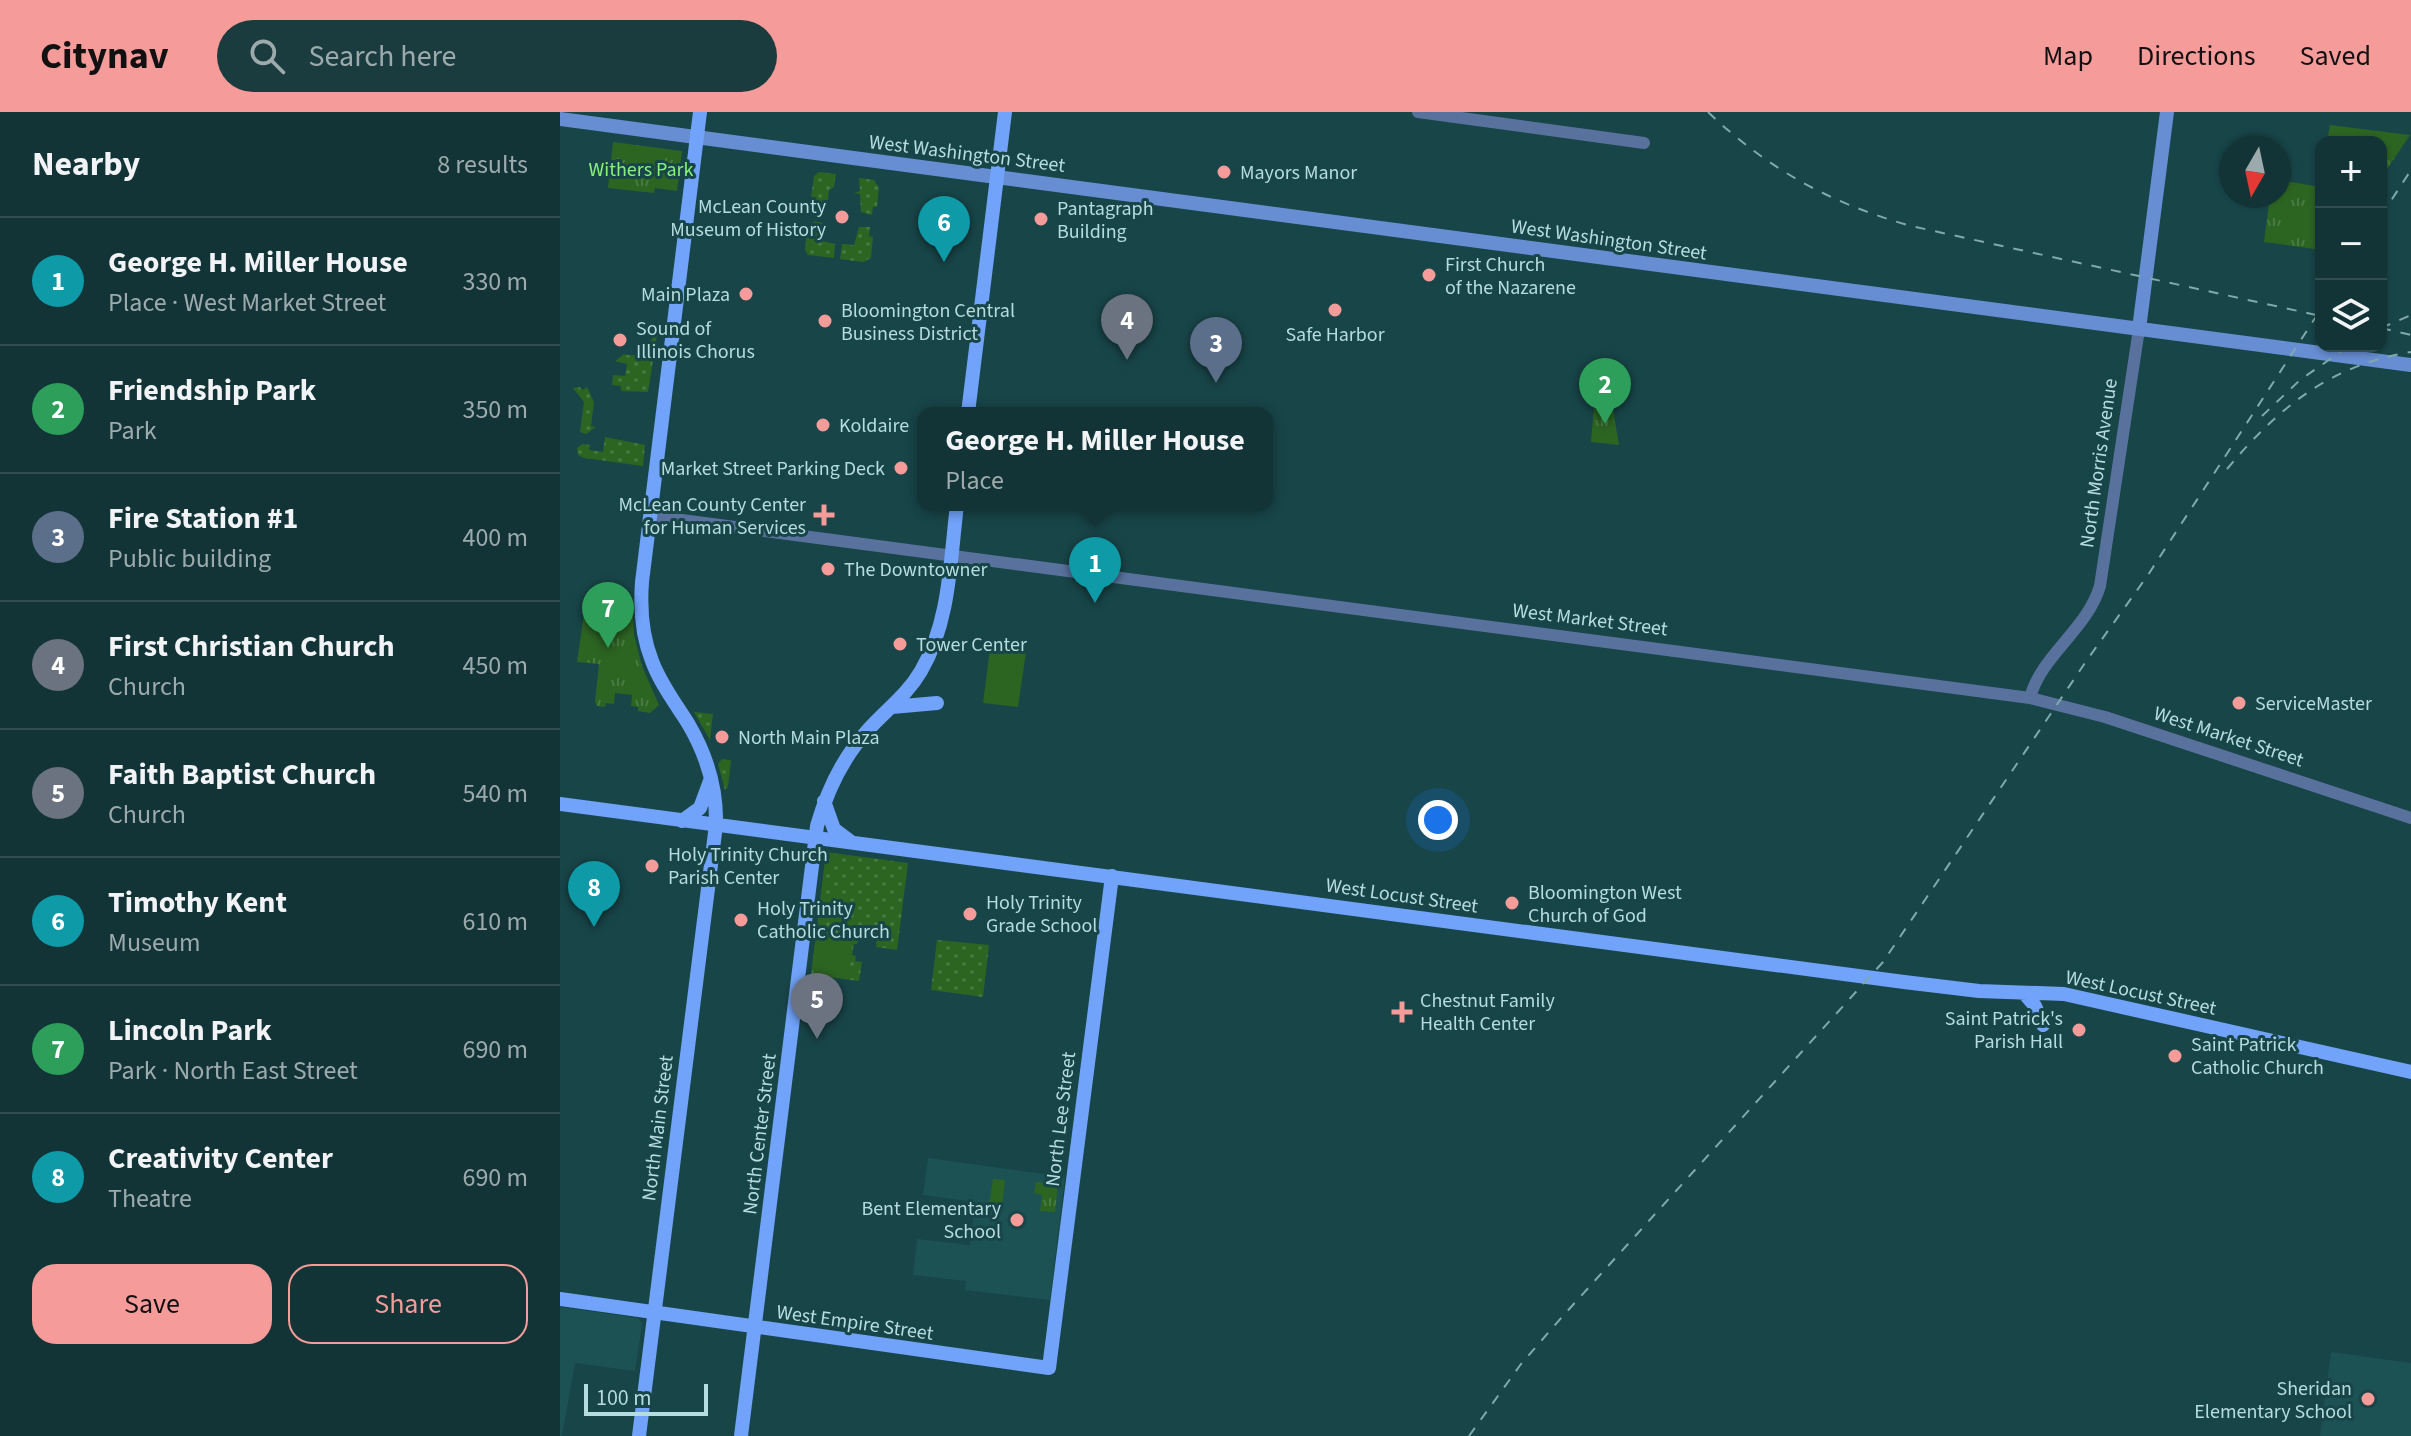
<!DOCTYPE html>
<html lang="en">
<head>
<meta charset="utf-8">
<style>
	:root { --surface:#123436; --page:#1b3c3e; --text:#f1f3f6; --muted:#9caaad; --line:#314f51; --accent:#f59b9a }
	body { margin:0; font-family:"Source Sans 3",sans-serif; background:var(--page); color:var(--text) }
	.controls { position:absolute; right:24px; top:24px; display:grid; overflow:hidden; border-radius:16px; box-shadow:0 2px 6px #0004 }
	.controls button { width:72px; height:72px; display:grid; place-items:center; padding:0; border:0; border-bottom:2px solid var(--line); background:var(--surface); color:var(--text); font:40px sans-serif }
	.compass { position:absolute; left:1659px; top:24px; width:72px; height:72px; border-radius:50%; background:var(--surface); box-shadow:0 2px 6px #0004; rotate:189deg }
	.scale { position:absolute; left:24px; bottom:20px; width:124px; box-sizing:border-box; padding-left:8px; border:4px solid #b5dcde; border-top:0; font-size:22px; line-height:28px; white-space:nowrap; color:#b5dcde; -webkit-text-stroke:6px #184548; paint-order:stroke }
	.you { position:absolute; left:878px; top:708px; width:28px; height:28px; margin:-20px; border:6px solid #fff; border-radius:50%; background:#1a73e8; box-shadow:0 0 0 12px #1a73e833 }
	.badge { display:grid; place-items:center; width:52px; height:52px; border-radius:50%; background:var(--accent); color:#fff; font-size:26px; font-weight:700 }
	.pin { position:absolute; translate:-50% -66px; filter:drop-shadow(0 2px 4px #0008) }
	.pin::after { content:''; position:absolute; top:42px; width:28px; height:24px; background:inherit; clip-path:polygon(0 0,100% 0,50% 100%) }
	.popup { position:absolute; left:357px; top:295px; width:356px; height:104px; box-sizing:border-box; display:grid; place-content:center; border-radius:16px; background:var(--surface); filter:drop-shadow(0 2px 6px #0005); font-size:26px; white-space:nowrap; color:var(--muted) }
	.popup b { font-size:30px; color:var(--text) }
	.popup::after { content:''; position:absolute; left:50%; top:100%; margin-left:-16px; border:16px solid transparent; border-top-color:var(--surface) }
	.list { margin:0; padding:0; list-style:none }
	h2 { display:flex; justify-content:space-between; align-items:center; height:104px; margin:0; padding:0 32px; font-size:34px }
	h2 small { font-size:26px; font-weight:400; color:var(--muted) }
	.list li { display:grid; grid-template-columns:52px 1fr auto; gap:24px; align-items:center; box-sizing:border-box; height:128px; padding:0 32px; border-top:2px solid var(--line) }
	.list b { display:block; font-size:30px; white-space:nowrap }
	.list p { margin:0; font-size:26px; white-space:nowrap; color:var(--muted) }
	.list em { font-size:26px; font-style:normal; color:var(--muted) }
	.actions { display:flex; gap:16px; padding:24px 32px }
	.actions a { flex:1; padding:18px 0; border:2px solid var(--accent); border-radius:24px; text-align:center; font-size:28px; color:var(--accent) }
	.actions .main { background:var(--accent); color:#111 }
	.icon { flex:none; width:44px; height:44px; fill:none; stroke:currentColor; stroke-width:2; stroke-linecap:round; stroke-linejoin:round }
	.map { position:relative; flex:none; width:1851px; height:1324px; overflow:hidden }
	header { display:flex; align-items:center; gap:48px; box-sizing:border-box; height:112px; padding:0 40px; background:var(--accent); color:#111 }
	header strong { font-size:38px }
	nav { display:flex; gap:44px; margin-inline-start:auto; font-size:28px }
	.search { width:560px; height:72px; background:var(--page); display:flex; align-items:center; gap:20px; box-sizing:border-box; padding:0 28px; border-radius:44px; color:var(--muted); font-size:30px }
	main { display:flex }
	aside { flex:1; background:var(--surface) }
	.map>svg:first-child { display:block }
</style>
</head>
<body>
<header>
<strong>Citynav</strong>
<div class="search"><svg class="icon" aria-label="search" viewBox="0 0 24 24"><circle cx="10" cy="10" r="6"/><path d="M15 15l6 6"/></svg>Search here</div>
<nav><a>Map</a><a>Directions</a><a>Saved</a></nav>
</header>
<main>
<aside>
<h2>Nearby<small>8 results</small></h2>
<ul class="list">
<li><span class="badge" style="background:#0f9aa8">1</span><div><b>George H. Miller House</b><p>Place · West Market Street</p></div><em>330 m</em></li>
<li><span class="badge" style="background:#2e9e5b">2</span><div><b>Friendship Park</b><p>Park</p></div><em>350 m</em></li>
<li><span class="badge" style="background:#5c6f8a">3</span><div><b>Fire Station #1</b><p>Public building</p></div><em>400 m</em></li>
<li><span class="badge" style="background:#6b7280">4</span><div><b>First Christian Church</b><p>Church</p></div><em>450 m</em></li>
<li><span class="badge" style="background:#6b7280">5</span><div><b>Faith Baptist Church</b><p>Church</p></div><em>540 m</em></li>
<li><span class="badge" style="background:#0f9aa8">6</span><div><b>Timothy Kent</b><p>Museum</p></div><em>610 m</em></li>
<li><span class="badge" style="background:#2e9e5b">7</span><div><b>Lincoln Park</b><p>Park · North East Street</p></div><em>690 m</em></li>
<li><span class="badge" style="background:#0f9aa8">8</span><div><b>Creativity Center</b><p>Theatre</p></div><em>690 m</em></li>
</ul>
<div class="actions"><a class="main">Save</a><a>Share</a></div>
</aside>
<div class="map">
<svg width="1851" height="1324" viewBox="0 0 1851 1324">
	<defs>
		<pattern id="grass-dots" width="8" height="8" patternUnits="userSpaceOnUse" patternTransform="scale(2)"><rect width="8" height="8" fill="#2c6422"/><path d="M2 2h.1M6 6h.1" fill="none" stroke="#487a42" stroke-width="1.8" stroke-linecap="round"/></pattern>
		<pattern id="park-tufts" width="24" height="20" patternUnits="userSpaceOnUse" patternTransform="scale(2)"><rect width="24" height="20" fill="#2c6422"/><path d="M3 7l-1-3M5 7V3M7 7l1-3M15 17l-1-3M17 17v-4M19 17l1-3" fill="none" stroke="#487a42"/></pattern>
	</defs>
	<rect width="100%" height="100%" fill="#184548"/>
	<!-- built -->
	<path fill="#1d5255" d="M368,1046l137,19 -15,123 -85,-10 1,-9 -53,-6 4,-36 53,6 5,-43 -52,-7z
		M0,1195l78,11 4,6 -7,47 -60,-8 -13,73h-2z
		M1771,1240l80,11v73h-91z"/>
	<!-- grass -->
	<path fill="url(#grass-dots)" d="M259,60l17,2 -2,13 -5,3 -1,10h-3l-3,8h-6v-4l-5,-6 3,-22z
		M299,66l15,2 5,8 -2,19h-4l-1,8 -11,-3 -1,-18 -6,-1 6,-2z
		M254,109l9,2v18l12,3 -1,14 -26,-3 -3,-5 2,-22 7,-3z
		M299,115h11l-1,9 4,1 -2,21 -8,4 -23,-3 2,-15 12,1z
		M98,217l-10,63 -27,-1v-5l-9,-1 1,-10 12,1 2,-12 -12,-3 9,-7c12,4 19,-2 28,-9l-2,-3z
		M20,275l2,3 5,-3 7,15 -3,24 5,1 -10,7 -6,-2 4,-30 -11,-14z
		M45,325l40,8 -2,21 -59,-8 -6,-3 -1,-7 5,-4 8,1 -1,5 14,2z
		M134,600l19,2 -3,26z
		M162,647l9,1 -3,27 -3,3 -7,-26z
		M266,740l82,11 -11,87 -21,-3 1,-8 -18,-2 -2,7h-3l-2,11 4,1 -1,5 7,1 -3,19 -48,-6z
		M377,828l52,5 -6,52 -52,-7z"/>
	<!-- park -->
	<path fill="url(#park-tufts)" d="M1770,13l80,10 -29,43v-36h-54z
		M53,30l69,9 -5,40 -22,-3 -1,5 -46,-5z
		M1719,68l42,7v63l-57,-8 6,-46h9z
		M1036,272l13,2 10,59 -28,-3z
		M27,481l45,7 2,35 8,31 17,39 -9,8 -12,-2v-4l-7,-1 1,-11 -17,-2 -1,11 -8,-1 -1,4 -8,-1 -2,-4 4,-38 -22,-2z
		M476,1070l22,2 -3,28 -15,-1 2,-16 -8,-2z"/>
	<!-- garden -->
	<path fill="#2c6422" d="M430,536l36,4 -8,55 -35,-4z
		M260,819l34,5 -6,41 -34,-4z
		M433,1067l12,1 -3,28 -13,-2z"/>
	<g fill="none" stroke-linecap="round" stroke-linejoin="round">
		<!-- tertiary -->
		<path stroke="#59729d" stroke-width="12" d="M858,0l226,31
			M91,404l1379,182 75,19 306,101
			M1470,586c11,-43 57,-68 70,-112l39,-257"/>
		<!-- secondary -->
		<path stroke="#678ed2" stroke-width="14" d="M0,7l1851,246
			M1579,217l28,-217"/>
		<!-- primary -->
		<path stroke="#71a3fa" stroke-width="14" d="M408,301l37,-301
			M332,595l45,-4
			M264,689l10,28 16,12
			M0,692l1344,178 75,9 85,3 347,78
			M122,709l18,-13 10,-27
			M1464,881l11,13 8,19
			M0,1187l489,69 63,-492
			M79,1324l77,-611c1,-35 -9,-69 -27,-100 -13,-21 -28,-40 -37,-64 -10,-25 -12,-52 -10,-79l58,-470
			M181,1324l76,-610c10,-35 26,-69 51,-96 18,-20 39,-35 53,-59 29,-49 29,-110 36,-166"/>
		<!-- rail -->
		<path stroke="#80a9ab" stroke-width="2" stroke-dasharray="10 10" stroke-linecap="butt" d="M1148,0c61,58 122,91 203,114l410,90
			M1821,104l30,-46
			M1821,216l30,-13
			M1821,216l30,7
			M1702,304l38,-36 49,-34
			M1667,357c51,-61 103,-104 184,-117
			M909,1324l52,-72 41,-47 321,-355 204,-302 61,-85 173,-266"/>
	</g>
	<!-- markers -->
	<g fill="#f59b9a" stroke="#184548" stroke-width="3">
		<circle cx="664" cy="60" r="8"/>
		<circle cx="282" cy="105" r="8"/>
		<circle cx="481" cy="107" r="8"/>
		<circle cx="869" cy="163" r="8"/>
		<circle cx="186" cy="182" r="8"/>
		<circle cx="775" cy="198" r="8"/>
		<circle cx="265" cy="209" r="8"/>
		<circle cx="60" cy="228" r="8"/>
		<circle cx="263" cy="313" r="8"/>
		<circle cx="341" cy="356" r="8"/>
		<path d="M260 391h8v8h8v8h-8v8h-8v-8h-8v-8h8z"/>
		<circle cx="268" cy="457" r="8"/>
		<circle cx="340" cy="532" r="8"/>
		<circle cx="1679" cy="591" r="8"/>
		<circle cx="162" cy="625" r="8"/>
		<circle cx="92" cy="754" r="8"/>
		<circle cx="952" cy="791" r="8"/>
		<circle cx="410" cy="802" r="8"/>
		<circle cx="181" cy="808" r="8"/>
		<path d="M838 888h8v8h8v8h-8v8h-8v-8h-8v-8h8z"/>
		<circle cx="1519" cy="918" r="8"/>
		<circle cx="1615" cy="944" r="8"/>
		<circle cx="457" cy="1108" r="8"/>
		<circle cx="1808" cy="1287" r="8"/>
	</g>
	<g text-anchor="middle" stroke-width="6" stroke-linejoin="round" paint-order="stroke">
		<!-- street labels -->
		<g font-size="20" fill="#b5dcde" stroke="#184548">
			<text transform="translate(407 41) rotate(7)" y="7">West Washington Street</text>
			<text transform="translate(1049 127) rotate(8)" y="7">West Washington Street</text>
			<text transform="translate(1538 351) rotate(-82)" y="7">North Morris Avenue</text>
			<text transform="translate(1030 507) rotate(7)" y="7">West Market Street</text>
			<text transform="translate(1669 624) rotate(18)" y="7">West Market Street</text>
			<text transform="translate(842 783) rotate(8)" y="7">West Locust Street</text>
			<text transform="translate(1581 880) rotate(12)" y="7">West Locust Street</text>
			<text transform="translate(500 1007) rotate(-83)" y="7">North Lee Street</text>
			<text transform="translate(97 1016) rotate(-83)" y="7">North Main Street</text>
			<text transform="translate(199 1022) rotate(-83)" y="7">North Center Street</text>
			<text transform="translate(295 1210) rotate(8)" y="7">West Empire Street</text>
		</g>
		<!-- park labels -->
		<g font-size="20" fill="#86f374" stroke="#184548">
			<text x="81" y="64">Withers Park</text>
		</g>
		<!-- poi labels -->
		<g font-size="20" fill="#b5dcde" stroke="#184548" text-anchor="start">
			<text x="680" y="67">Mayors Manor</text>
			<text x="266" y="101" text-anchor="end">McLean County<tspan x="266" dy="23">Museum of History</tspan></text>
			<text x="497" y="103">Pantagraph<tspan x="497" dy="23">Building</tspan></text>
			<text x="885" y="159">First Church<tspan x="885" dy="23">of the Nazarene</tspan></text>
			<text x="170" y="189" text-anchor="end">Main Plaza</text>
			<text x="281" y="205">Bloomington Central<tspan x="281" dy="23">Business District</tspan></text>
			<text x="76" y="223">Sound of<tspan x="76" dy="23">Illinois Chorus</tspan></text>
			<text x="775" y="229" text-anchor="middle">Safe Harbor</text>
			<text x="279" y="320">Koldaire</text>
			<text x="325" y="363" text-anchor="end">Market Street Parking Deck</text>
			<text x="246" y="399" text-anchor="end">McLean County Center<tspan x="246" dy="23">for Human Services</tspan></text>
			<text x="284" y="464">The Downtowner</text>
			<text x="356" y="539">Tower Center</text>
			<text x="1695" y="598">ServiceMaster</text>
			<text x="178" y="632">North Main Plaza</text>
			<text x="108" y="749">Holy Trinity Church<tspan x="108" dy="23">Parish Center</tspan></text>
			<text x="968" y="787">Bloomington West<tspan x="968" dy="23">Church of God</tspan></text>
			<text x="426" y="797">Holy Trinity<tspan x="426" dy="23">Grade School</tspan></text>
			<text x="197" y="803">Holy Trinity<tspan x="197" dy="23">Catholic Church</tspan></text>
			<text x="860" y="895">Chestnut Family<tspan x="860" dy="23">Health Center</tspan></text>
			<text x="1503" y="913" text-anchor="end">Saint Patrick's<tspan x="1503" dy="23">Parish Hall</tspan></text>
			<text x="1631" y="939">Saint Patrick<tspan x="1631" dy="23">Catholic Church</tspan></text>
			<text x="441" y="1103" text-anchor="end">Bent Elementary<tspan x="441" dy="23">School</tspan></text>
			<text x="1792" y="1283" text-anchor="end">Sheridan<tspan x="1792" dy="23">Elementary School</tspan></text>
		</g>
	</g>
</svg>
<div class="controls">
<button>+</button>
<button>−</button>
<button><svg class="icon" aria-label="layers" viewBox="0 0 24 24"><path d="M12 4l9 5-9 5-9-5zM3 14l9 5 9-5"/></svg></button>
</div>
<svg class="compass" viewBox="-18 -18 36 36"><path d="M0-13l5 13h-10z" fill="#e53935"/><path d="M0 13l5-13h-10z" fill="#9caaad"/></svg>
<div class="scale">100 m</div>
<div class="you"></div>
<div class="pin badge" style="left:535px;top:491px;background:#0f9aa8">1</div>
<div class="popup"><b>George H. Miller House</b>Place</div>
<div class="pin badge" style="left:1045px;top:312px;background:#2e9e5b">2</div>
<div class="pin badge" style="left:656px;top:271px;background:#5c6f8a">3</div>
<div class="pin badge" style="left:567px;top:248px;background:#6b7280">4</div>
<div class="pin badge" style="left:257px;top:927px;background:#6b7280">5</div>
<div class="pin badge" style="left:384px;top:150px;background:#0f9aa8">6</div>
<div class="pin badge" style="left:48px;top:536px;background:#2e9e5b">7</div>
<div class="pin badge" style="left:34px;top:815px;background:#0f9aa8">8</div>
</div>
</main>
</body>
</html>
